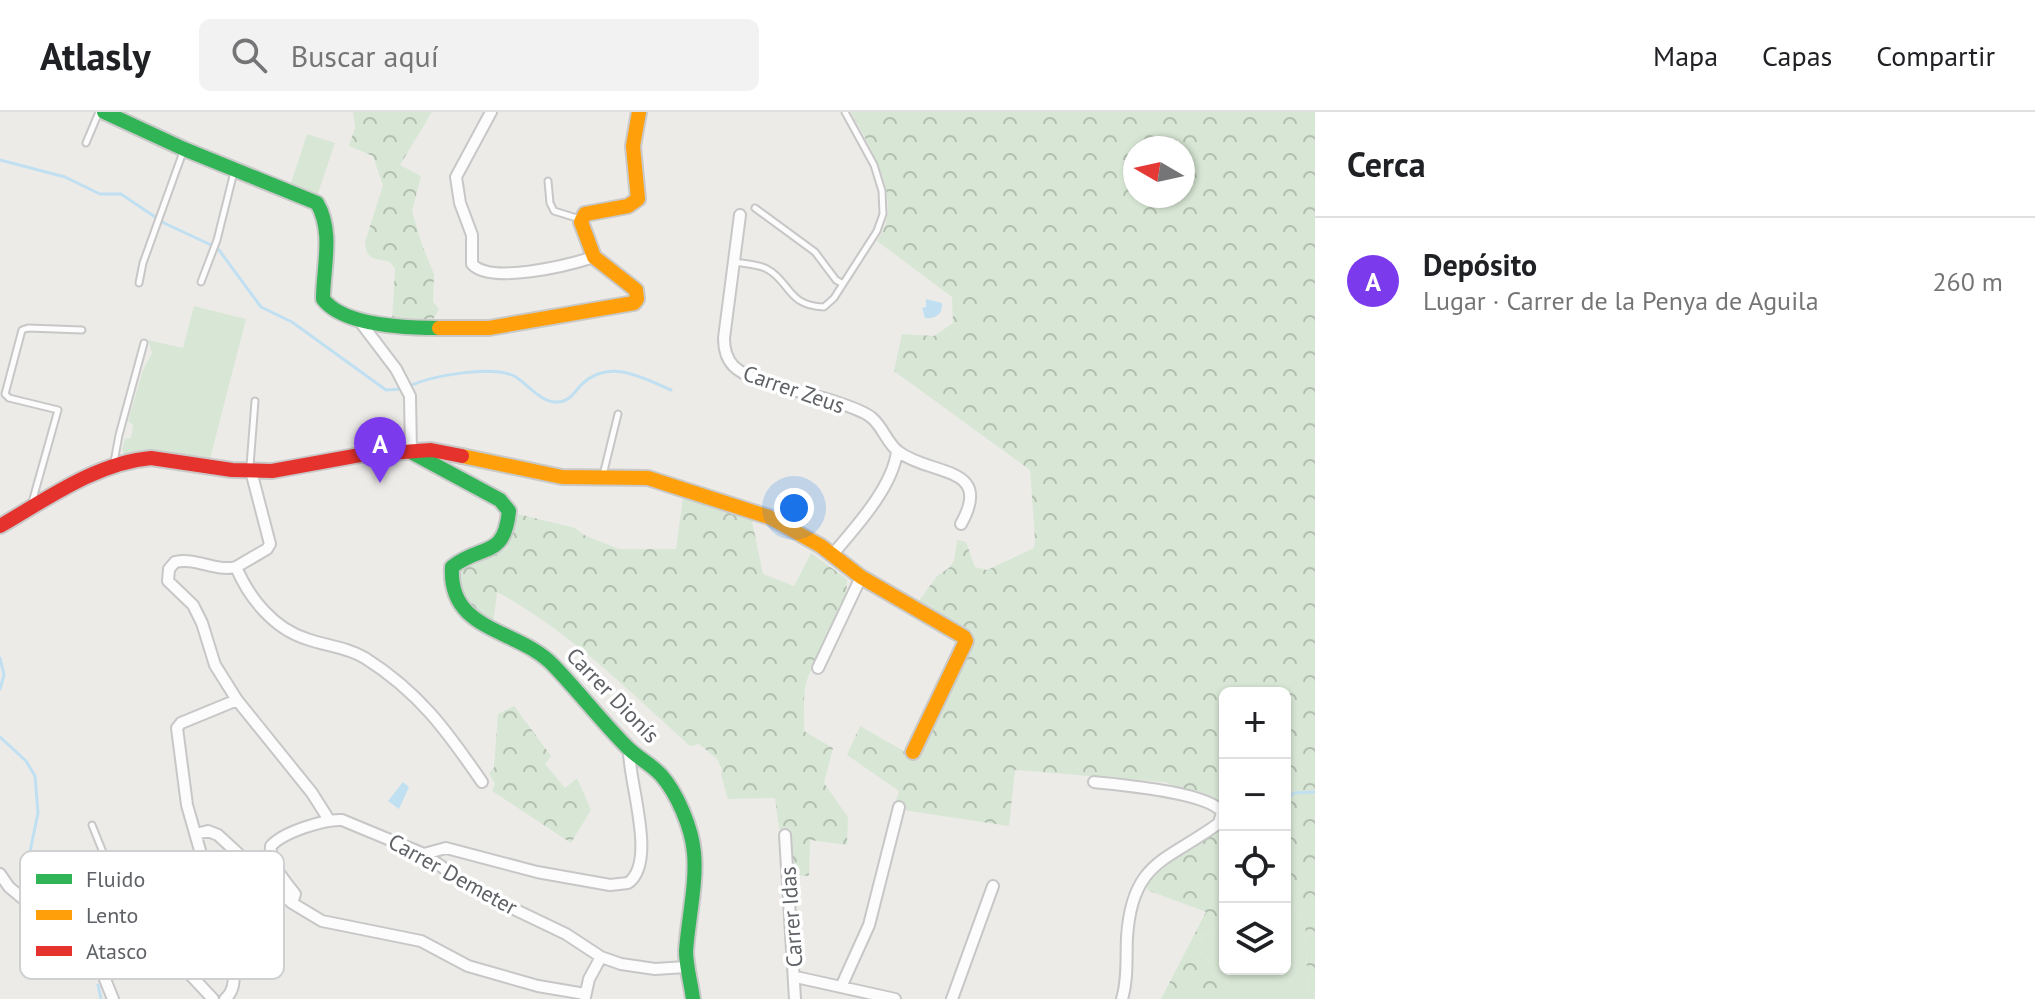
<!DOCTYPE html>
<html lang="es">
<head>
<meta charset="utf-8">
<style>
	:root { --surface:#fff; --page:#f2f2f2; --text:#202124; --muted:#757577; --line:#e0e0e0; --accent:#7c3aed }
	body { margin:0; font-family:"PT Sans",sans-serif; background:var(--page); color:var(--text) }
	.controls { position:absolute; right:24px; bottom:24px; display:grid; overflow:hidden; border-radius:12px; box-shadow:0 2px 6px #0004 }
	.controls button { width:72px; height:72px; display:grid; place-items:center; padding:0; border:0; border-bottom:2px solid var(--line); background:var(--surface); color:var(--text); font:40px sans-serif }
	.compass { position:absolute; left:1123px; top:24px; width:72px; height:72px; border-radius:50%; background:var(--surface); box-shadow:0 2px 6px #0004; rotate:279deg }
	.you { position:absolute; left:794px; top:396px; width:28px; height:28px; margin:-20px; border:6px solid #fff; border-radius:50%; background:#1a73e8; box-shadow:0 0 0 12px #1a73e833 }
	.badge { display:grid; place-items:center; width:52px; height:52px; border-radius:50%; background:var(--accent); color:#fff; font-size:26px; font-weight:700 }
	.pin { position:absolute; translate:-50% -66px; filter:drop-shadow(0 2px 4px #0008) }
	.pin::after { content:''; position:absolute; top:42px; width:28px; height:24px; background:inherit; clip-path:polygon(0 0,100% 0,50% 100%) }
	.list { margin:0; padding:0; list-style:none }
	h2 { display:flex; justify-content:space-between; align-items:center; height:104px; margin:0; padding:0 32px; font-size:34px }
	h2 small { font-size:26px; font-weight:400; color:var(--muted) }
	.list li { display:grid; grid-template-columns:52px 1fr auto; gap:24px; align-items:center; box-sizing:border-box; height:128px; padding:0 32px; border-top:2px solid var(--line) }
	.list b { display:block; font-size:30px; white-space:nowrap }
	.list p { margin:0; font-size:26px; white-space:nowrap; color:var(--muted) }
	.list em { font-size:26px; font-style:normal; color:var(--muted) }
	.icon { flex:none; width:44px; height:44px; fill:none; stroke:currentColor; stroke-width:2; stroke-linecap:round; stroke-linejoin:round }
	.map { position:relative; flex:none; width:1315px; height:887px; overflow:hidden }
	header { display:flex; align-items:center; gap:48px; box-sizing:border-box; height:112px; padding:0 40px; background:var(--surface); border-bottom:2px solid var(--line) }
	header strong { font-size:38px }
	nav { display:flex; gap:44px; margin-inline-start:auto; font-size:28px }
	.search { width:560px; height:72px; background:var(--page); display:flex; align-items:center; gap:20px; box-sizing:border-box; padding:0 28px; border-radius:12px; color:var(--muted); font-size:30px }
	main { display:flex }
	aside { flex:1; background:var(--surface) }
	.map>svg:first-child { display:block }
</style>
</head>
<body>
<header>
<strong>Atlasly</strong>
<div class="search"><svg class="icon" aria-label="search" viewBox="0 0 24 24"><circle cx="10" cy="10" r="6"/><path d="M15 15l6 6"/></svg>Buscar aquí</div>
<nav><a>Mapa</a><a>Capas</a><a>Compartir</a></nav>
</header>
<main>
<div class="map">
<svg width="1315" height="887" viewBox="0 0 1315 887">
	<defs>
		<pattern id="forest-crowns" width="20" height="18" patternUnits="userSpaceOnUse" patternTransform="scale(2)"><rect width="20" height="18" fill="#d8e7d5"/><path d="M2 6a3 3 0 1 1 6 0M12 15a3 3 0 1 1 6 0" fill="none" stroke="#b2bfb0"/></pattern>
	</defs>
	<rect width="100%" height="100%" fill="#ecebe8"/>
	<!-- grass -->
	<path fill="#d8e7d5" d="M307,22l28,9 -18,53 -27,-10z
		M194,194l52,13 -36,140 -58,-5 -27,2 -3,-6 3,-11 6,-1 2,-13 -5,-4 15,-51 9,-17 -4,-13 35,8z
		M1285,782l20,28 3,72 -2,5h-69l-15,-27 -19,-16 -2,-20 16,-8 8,-8v49h60z"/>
	<!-- forest -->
	<path fill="url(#forest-crowns)" fill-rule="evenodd" d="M353,0h79l-32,53 21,11 -9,35 10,34 12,29 -1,28 6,7 -8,14 -39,-2 3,-52 -5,-7 -18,-4 -5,-5 -2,-11 18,-57 -10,-29 -24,-10 6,-19z
		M851,0h464v887h-9l2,-5 -3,-72 -20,-28v-201h-60v110l-61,-21 -149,-12 -6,56 -106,-16 -8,-6 4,-13 -52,-36 13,-29 56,32 57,-117 -1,-10 -53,-30 18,-25 12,-8 5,-7 3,-21 9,2 9,25 12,3 47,-22 1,-8 -5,-70 -136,-99 8,-37 32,2 19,-13 -1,-26 -75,-56c29,-39 -7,-93 -26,-129zM1135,36h48v48h-48z
		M683,386l69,23 11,53 31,12 17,-33 36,26c2,29 -30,73 -40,101 -5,15 -2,36 -3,51l29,17 -9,35 24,34 -1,28 -37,-5 -1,36 -16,-1 -3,-46h-11l-4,-31 -47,1 -7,-24 1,-6 -5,-10 -18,-15 -9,2c-62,-56 -119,-114 -193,-154l-4,33c-20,-11 -29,-26 -38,-47l6,-12 32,-10 14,-8 11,-34 57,14 9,7 35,14h57z
		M514,594l37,50 -6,8 20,24 12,-10 14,32 -20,33 -79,-52 3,-7 -6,-11 5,-5 4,-54z
		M1225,710v98l-8,8 -16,8 2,20 19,16 15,27h-76l45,-87 -59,-22c3,-30 60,-45 78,-68z"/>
	<!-- water -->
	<path fill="#c0e0f2" d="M926,187l16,4c1,11 -6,16 -17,15l-3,-10 4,-1z
		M403,670l6,5 -10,22 -11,-8z"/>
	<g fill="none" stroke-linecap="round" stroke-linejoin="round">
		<!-- stream -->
		<path stroke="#c0e0f2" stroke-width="3" d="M0,48l65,17 35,17h21l43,29 45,21 10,6 42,57 31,15 94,68 16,-1
			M409,274c23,-10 84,-22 107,-9 12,8 26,26 41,25 12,0 17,-9 24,-17 28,-27 60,-8 90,5
			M0,546l4,17 -4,14
			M0,625l26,24 9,15 3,37 -11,53 6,13 54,33 15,24
			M1285,688l9,-7 21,-1
			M98,873l3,14"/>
		<defs>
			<path id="lane" d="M86,31l13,-31
				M548,69l2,22 4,8 26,8
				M755,96l60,44 21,28 7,4
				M735,150c10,2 23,2 32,7 23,12 20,37 57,38l10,-9 43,-67 6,-17 -1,-23 -8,-26 -29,-53
				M201,170l16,-42 17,-68
				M139,171l4,-20 40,-111
				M114,350l5,-27 25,-92
				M250,354l5,-65
				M603,363l15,-61
				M31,394l27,-96 -49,-12 -4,-4 17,-64 6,-2 54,2
				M92,713l45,112"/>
			<path id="street" d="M491,0l-35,65 4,26 12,32v29c19,21 97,1 122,-7
				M740,103l-16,123c0,26 13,34 36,43 25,8 94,22 112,37 11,9 16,27 27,34 32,24 95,13 62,72
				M358,207l38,50 14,27 1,56
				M832,443c23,-27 60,-67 65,-103
				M236,455l31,-18 3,-5 -19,-73
				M818,556l43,-91
				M1094,670c27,3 113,10 128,30l-3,11c-51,38 -87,37 -92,114 -1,21 1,42 -5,62
				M329,708l-17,-27 -75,-93 -22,-35 -13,-42 -9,-18 -25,-24 1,-12 6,-7c21,-5 40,10 61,5 13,31 38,62 71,72 19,7 40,8 58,19 54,34 82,73 117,124
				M196,722l12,-3 10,4 74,68 30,18 99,20 47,25 70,20 47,8
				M785,723l10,164
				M424,742l22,-6 91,24 73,13 18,-2c30,-21 0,-102 1,-134
				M0,762l9,13 25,21 42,16 10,8 27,67
				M292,791l3,-9c-11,-14 -26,-30 -24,-48 12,-14 54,-27 71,-26l82,34 50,36 92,44 35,23 20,7 34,5 31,-2
				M96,842l41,-17 19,1 57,61
				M796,865l99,22
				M841,875l28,-62 30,-118
				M585,885l4,-18 12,-22
				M225,887c12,-10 9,-26 6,-40l-44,-154 -10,-77 4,-5 56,-23
				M952,887l41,-113"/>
			<path id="fast" d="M104,0l80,37 133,54c17,29 6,65 6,96 20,27 84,29 116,29
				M411,340l89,48 9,11c-5,49 -27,32 -57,56 -4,66 67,61 102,99 25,26 48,56 74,82 10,10 23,16 33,27 16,18 31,53 33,78 3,29 -6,68 -8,98 0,15 5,32 7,48"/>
			<path id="slow" d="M439,216h50l145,-25 3,-4 -1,-9 -42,-33 -13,-35 4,-8 43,-8 10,-7 -5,-53 6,-34
				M462,344l100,21 86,1 121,39 52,29 40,31 103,60 2,4 -53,111"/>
			<path id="jam" d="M0,414c47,-27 96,-63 151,-68l81,12 40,1 88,-16 71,-5 31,6"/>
		</defs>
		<!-- lane casing -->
		<use href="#lane" stroke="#c7c7c7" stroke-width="9"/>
		<!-- street casing -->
		<use href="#street" stroke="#c7c7c7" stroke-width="14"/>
		<!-- fast casing -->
		<use href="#fast" stroke="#c9c9c9" stroke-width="18"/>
		<!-- slow casing -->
		<use href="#slow" stroke="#c9c9c9" stroke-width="18"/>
		<!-- jam casing -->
		<use href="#jam" stroke="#c9c9c9" stroke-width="18"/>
		<!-- lane -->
		<use href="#lane" stroke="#fcfcfc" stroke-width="5"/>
		<!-- street -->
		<use href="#street" stroke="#fcfcfc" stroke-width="10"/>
		<!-- fast -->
		<use href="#fast" stroke="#30b455" stroke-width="14"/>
		<!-- slow -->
		<use href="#slow" stroke="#ff9f0a" stroke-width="14"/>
		<!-- jam -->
		<use href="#jam" stroke="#e5322d" stroke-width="14"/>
	</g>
	<g text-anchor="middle" stroke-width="7" stroke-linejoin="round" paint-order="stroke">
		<!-- street labels -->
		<g font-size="22" fill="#5e6165" stroke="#fff">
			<text transform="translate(794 277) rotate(19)" y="8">Carrer Zeus</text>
			<text transform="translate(613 583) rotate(46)" y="8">Carrer Dionís</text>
			<text transform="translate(453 762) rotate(29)" y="8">Carrer Demeter</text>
			<text transform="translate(791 805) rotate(-94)" y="8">Carrer Idas</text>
		</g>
	</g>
	<!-- legend -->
	<rect x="20" y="739" width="264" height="128" rx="12" fill="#fff" stroke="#cfd0d1" stroke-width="2"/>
	<rect x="36" y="762" width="36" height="10" fill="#30b455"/>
	<rect x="36" y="798" width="36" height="10" fill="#ff9f0a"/>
	<rect x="36" y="834" width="36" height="10" fill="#e5322d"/>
	<g font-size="22" fill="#5e6165">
		<text x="86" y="775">Fluido</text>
		<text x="86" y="811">Lento</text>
		<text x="86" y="847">Atasco</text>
	</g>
</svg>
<div class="controls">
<button>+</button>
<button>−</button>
<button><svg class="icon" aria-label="locate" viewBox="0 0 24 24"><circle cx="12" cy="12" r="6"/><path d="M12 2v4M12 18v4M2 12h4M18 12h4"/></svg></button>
<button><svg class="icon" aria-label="layers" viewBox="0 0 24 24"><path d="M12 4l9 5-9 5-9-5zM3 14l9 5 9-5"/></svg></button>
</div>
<svg class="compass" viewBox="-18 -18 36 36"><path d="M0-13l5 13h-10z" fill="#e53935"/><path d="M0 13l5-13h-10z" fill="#757577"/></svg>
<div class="you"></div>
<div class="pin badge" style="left:380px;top:371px">A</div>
</div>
<aside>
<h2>Cerca<small></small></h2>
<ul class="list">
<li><span class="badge">A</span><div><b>Depósito</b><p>Lugar · Carrer de la Penya de Aguila</p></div><em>260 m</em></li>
</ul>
</aside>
</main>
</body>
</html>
